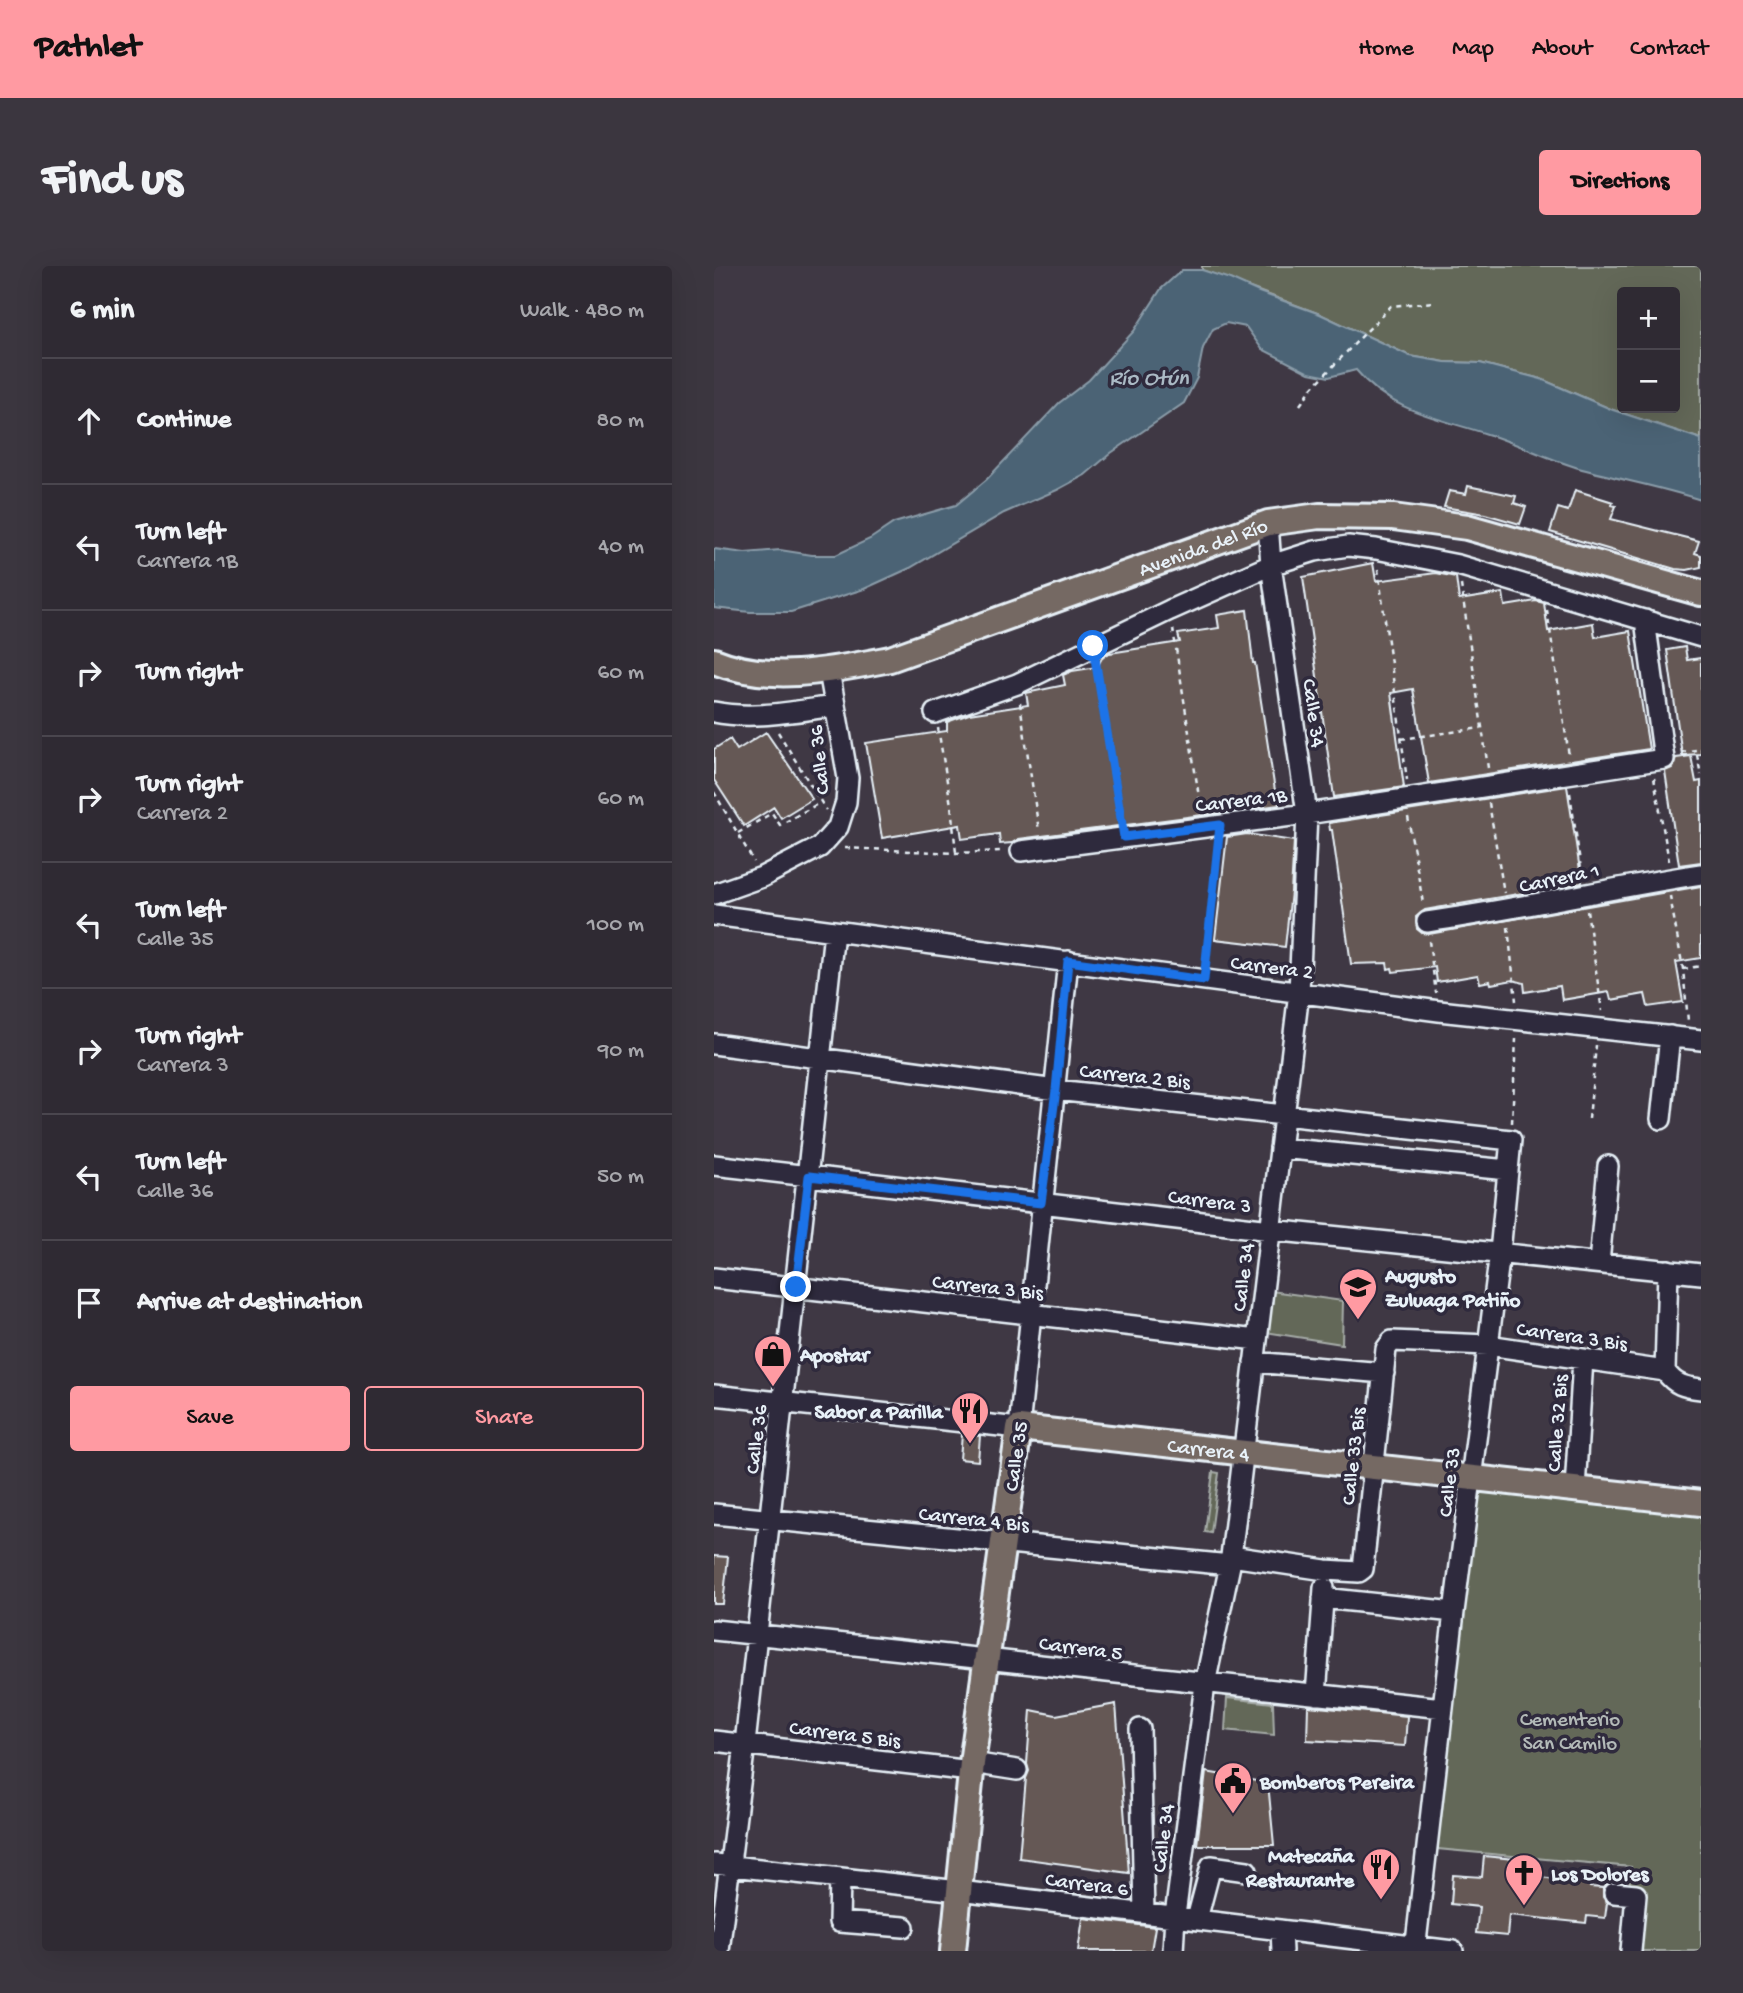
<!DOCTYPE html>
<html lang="en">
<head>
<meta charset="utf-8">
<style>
	:root { --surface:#2f2a33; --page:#3b363f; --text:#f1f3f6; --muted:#a7a7ac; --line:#4a464e; --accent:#ff9aa2 }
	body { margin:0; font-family:"Gochi Hand",sans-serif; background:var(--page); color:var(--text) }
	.controls { position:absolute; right:21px; top:21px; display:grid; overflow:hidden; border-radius:7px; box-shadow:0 7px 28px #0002 }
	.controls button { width:63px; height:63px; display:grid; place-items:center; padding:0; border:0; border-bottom:2px solid var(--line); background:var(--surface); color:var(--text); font:35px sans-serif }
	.stop { position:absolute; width:21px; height:21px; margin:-16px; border:5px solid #1a73e8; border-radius:50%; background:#fff }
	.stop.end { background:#1a73e8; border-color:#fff; box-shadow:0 2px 7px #0008 }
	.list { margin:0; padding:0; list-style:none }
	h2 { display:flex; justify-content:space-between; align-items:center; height:91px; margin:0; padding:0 28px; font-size:30px }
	h2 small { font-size:23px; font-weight:400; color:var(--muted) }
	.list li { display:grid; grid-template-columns:46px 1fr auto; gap:21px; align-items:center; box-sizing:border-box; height:126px; padding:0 28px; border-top:2px solid var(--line) }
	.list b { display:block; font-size:26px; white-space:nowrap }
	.list p { margin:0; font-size:23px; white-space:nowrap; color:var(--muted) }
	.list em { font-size:23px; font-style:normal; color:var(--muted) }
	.actions { display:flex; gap:14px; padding:21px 28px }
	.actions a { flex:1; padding:16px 0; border:2px solid var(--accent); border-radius:7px; text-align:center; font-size:24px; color:var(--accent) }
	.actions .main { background:var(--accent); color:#111 }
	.icon { flex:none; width:38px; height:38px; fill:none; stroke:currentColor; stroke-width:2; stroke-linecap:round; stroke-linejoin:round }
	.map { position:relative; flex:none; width:987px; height:1685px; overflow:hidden; border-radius:7px }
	header { display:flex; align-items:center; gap:42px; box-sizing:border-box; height:98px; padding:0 35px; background:var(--accent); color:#111 }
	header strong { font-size:33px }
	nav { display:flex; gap:38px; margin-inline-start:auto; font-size:24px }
	.intro { display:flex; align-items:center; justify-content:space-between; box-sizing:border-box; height:168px; padding:0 42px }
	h1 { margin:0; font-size:49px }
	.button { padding:18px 32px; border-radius:7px; background:var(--accent); color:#111; font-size:24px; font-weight:700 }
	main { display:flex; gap:42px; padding:0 42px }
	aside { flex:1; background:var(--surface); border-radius:7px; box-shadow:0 7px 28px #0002 }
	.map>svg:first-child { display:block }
</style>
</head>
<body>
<header>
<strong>Pathlet</strong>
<nav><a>Home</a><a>Map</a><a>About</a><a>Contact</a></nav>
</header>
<div class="intro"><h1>Find us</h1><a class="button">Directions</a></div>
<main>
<aside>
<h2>6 min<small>Walk · 480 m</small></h2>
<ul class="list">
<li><svg class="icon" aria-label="ahead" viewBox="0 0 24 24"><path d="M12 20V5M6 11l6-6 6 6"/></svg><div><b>Continue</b></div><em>80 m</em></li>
<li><svg class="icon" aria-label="left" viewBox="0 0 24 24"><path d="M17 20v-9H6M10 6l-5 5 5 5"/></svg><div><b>Turn left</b><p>Carrera 1B</p></div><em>40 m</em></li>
<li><svg class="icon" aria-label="right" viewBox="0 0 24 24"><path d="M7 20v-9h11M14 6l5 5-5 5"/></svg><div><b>Turn right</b></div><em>60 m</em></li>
<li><svg class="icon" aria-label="right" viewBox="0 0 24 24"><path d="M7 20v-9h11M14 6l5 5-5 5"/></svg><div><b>Turn right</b><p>Carrera 2</p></div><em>60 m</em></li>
<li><svg class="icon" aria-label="left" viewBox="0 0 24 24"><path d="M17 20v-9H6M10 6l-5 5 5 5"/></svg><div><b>Turn left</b><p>Calle 35</p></div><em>100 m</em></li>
<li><svg class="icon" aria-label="right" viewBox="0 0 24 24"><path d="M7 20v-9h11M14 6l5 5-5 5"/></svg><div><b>Turn right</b><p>Carrera 3</p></div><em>90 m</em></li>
<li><svg class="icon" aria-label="left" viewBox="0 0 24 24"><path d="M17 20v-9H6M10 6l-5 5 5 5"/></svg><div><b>Turn left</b><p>Calle 36</p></div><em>50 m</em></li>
<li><svg class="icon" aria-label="arrive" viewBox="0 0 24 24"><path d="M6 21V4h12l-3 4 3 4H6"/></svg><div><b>Arrive at destination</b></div></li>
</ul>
<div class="actions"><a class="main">Save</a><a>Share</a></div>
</aside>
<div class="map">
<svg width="987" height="1685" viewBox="0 0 987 1685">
	<rect width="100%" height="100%" fill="#3f3844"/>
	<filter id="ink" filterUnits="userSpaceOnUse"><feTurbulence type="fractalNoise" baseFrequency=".0143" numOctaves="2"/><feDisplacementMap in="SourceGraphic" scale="14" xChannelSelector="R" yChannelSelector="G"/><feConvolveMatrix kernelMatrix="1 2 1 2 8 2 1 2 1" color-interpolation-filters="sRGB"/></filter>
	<g filter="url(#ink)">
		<!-- green -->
		<path fill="#636759" stroke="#a6aca8" stroke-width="2" fill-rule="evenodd" d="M488,0h499v173l-88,-29 -72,-31 -61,-16 -35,-1 -35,-6 -90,-42 -118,-44zM908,26h53v116h-53z
			M557,1025l72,10 -1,43 -77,-12z
			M499,1206l6,1 -8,60 -6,-1z
			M758,1212l229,25v448h-77l7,-84 -204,-19z
			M513,1432l46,5 1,32 -49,-5z"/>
		<!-- water -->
		<path fill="#4c6475" stroke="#8a9ca9" stroke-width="2" d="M468,4h20l28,9 29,13 61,22 90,42 35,6 35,1 61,16 72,31 88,29v61c-39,-13 -79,-20 -119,-31 -32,-9 -63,-25 -95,-35 -48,-16 -97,-22 -131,-64l-27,7 -20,-4 -47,-24 -16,-22 -20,-4 -13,6 -10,19 -6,30 -13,25 -73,50 -26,22 -28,15 -53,23 -94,55 -46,21 -73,23h-41l-36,-4v-59l31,4 35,-3 32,5h24l34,-16 24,-16 62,-18 31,-26 72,-76 30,-23 45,-49 27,-42z"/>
		<!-- building -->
		<path fill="#655954" stroke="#e8f1f8" stroke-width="2" d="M754,220l48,10 -2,7 12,4 -6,17 -35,-10 -41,-7 5,-16 17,3z
			M861,224l38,12 -1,3 4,1 -5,13 88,22 -4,12 6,2v12l-14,3 -12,-1 -125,-37 8,-24 10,3z
			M659,297l3,18 60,-8 20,4 3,23 44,-7 2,13 31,-5 8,2 4,28 45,-8 2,14 35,-6 19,118 -220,34 -16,-94 -22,4 13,94 -70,10 -31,-220z
			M533,344l6,53h2l21,134 2,-1 1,9 -260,34 -7,4 -12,1 -1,-10 -37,5 -2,-14 -78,13 -16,-95 81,-12v-9l22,-8 59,-9 -2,-12 39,-8 -2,-10 9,-4 25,-4 6,-11 7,-3 70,-11 -2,-8 41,-6 -2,-13z
			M971,381l2,13 14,-2v96l-19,1 -15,-105z
			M52,466l46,67 -31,19 -7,-11 -30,19 -30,-46v-31l16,-10 7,11z
			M977,490l5,26 5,-1v81l-22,3 -14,-94 7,-3 4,-10z
			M853,520l15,97 -157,27 -9,7 1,12 5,4 7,1 272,-48v72l-25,4 7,40 -35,5 -3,-13 -34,6 -2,-8 -47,8 -2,-14 -35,6 -1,-9 -11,-3 -22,4 -1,-3 -10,2 -2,-8 -41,7 -2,-15 -42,5 -1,-4 -4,1 -1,-6 -36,1 -19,-134h-2l-1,-7z
			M533,568l47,7 -3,51 -6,55 -70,-8 12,-102z
			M248,1168l18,2 -2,25 -18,-2z
			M0,1290l14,1 -5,47h-9z
			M402,1438l13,169 -110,-15 7,-80 3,-7 -2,-7 4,-54 25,5z
			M594,1440l99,10 -2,30 -98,-6z
			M492,1506l62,11 6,62h-77z
			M770,1590l30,3 -1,15 77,9v4l13,1v9l4,6 -2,15 -18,-2 -1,7 -77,-8 -2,21 -31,-3 3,-26 -28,-3 2,-29 29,2z
			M369,1652l72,9 -4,24h-73z"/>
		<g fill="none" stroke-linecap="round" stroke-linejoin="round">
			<defs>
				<path id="minor" d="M0,446c39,8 81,-1 121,-6
					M221,447l82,-29 153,-74 101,-45 44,-14 33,-5 28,3 82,16 243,72
					M307,585l286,-37 357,-55 -19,-139
					M0,628l48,-17 58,-30 18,-20 8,-25 2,-24 -19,-107
					M0,649l725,96 262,29
					M713,656c92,-13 182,-34 274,-48
					M0,778l342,46 455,50 -11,112 -46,360 -39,339
					M947,853l9,-83
					M566,882l228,22
					M0,899l557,65 430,44
					M885,997l9,-97
					M0,1012l543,62
					M540,1096l130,11
					M951,1105l3,-101
					M0,1129l305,33 49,-467
					M861,1223l8,-130
					M0,1248l516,51
					M517,1290l94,14 34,2 4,-3 23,-220 6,-8 96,4 177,26c10,14 19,16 36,18
					M609,1332l131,14
					M0,1364l729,78
					M602,1429l8,-107
					M426,1463l4,184
					M0,1475l257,30
					M258,1497l45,7
					M0,1598l245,27 494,60
					M126,1612l-1,44 65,5
					M900,1627l22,2 -5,56
					M483,1653l14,-53 36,5
					M567,1664l1,21
					M5,1685l26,-207 89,-812
					M459,1685l2,-35 30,-232 25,-119 69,-573 8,-178 -36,-249 -3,-42"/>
				<g id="major">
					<path id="s1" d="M0,395c56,23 119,9 176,-2l378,-136 51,-7 74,1 74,10 234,66"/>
					<path id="s2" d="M239,1685l19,-188 47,-335 682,75"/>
				</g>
			</defs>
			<!-- minor casing -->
			<use href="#minor" stroke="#e8f1f8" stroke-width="24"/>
			<!-- major casing -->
			<use href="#major" stroke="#e8f1f8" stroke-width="30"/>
			<!-- path -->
			<path stroke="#e8f1f8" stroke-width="2.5" stroke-dasharray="5 5" stroke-linecap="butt" d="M586,139l12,-17 79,-82 43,-4
				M664,303l29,211
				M747,319l27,183
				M833,344l22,146
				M459,363l28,181
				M382,398l25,156
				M306,437l19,128
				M224,462l13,77 5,48
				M64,466l48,78
				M687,473l80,-11
				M967,486l15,-2 5,25
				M940,512l15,83
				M0,526l40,70
				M856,527l12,83
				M775,537l15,90
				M694,551l15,86
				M24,567l34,-20 8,12 41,-23
				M131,582l111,5 46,-2
				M956,630l13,73 5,52
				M873,644l15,101
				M794,661l8,74
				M715,675l7,52
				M492,697l12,-119
				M969,703l18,-3
				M875,853l7,-74
				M798,857l4,-84"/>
			<!-- minor -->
			<use href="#minor" stroke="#2f2a3d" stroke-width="19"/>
			<!-- major -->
			<use href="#major" stroke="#756964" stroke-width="24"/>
		</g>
	</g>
	<g fill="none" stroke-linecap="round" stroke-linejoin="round" filter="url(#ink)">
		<!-- route -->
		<path stroke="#1a73e8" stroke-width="9" d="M82,1021l13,-111 232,27 15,-113 12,-129 136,19 16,-155 -96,12 -31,-191"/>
	</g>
	<!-- icons -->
	<defs>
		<symbol id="school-pin" viewBox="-11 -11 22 30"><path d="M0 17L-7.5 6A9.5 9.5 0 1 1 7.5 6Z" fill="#ff9aa2" stroke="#2f2a3d"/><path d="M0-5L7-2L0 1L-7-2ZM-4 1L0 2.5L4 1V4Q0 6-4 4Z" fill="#111"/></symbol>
		<symbol id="shop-pin" viewBox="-11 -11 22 30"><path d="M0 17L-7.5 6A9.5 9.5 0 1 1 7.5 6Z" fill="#ff9aa2" stroke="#2f2a3d"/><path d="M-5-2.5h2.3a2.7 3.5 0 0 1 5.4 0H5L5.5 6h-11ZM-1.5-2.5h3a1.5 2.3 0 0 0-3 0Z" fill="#111"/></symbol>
		<symbol id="restaurant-pin" viewBox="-11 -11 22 30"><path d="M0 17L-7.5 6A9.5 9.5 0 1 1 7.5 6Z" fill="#ff9aa2" stroke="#2f2a3d"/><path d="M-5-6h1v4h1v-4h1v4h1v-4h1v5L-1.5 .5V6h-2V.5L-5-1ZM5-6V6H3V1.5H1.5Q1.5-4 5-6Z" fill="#111"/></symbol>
		<symbol id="civic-pin" viewBox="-11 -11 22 30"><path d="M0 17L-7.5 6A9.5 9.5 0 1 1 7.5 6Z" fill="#ff9aa2" stroke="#2f2a3d"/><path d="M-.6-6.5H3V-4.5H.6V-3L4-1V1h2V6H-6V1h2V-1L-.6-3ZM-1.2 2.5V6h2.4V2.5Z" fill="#111"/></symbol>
		<symbol id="church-pin" viewBox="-11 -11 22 30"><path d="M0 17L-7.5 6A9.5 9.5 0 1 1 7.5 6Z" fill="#ff9aa2" stroke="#2f2a3d"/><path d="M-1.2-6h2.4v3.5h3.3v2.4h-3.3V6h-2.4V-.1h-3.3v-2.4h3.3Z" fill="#111"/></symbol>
	</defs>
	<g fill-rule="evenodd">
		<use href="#school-pin" x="622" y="999" width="44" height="60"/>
		<use href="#shop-pin" x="37" y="1066" width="44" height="60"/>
		<use href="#restaurant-pin" x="234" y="1123" width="44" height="60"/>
		<use href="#civic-pin" x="497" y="1493" width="44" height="60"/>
		<use href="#restaurant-pin" x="645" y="1579" width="44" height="60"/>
		<use href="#church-pin" x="788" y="1585" width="44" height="60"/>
	</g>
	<g text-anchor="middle" stroke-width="7" stroke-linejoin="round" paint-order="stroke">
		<!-- street labels -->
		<g font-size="21" fill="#e8f1f8" stroke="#2f2a3d">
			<text dy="7" stroke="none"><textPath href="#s1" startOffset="511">Avenida del Río</textPath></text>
			<text transform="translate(601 447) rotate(82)" y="7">Calle 34</text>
			<text transform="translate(104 494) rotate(-96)" y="7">Calle 36</text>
			<text transform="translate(527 533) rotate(-7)" y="7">Carrera 1B</text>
			<text transform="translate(845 611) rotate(-12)" y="7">Carrera 1</text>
			<text transform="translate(558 700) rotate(7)" y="7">Carrera 2</text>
			<text transform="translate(421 809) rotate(6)" y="7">Carrera 2 Bis</text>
			<text transform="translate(496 934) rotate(7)" y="7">Carrera 3</text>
			<text transform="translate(528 1011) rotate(-83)" y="7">Calle 34</text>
			<text transform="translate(274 1020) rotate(6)" y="7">Carrera 3 Bis</text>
			<text transform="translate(858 1069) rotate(8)" y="7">Carrera 3 Bis</text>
			<text transform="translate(842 1157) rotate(-86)" y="7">Calle 32 Bis</text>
			<text transform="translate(41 1173) rotate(-83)" y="7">Calle 36</text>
			<text dy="7" stroke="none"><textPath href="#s2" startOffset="718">Carrera 4</textPath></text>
			<text transform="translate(301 1190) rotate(-82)" y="7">Calle 35</text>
			<text transform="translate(638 1190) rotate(-84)" y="7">Calle 33 Bis</text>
			<text transform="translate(734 1216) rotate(-83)" y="7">Calle 33</text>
			<text transform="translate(260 1252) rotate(6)" y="7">Carrera 4 Bis</text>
			<text transform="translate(367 1381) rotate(7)" y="7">Carrera 5</text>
			<text transform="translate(131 1467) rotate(7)" y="7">Carrera 5 Bis</text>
			<text transform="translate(448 1572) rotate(-83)" y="7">Calle 34</text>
			<text transform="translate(373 1617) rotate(7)" y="7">Carrera 6</text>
		</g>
		<!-- poi labels -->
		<g font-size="21" font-weight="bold" fill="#e8f1f8" stroke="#2f2a3d" text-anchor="start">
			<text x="671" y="1016">Augusto<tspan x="671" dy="24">Zuluaga Patiño</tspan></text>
			<text x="86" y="1095">Apostar</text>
			<text x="229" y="1152" text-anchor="end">Sabor a Parilla</text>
			<text x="546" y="1522">Bomberos Pereira</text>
			<text x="640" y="1596" text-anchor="end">Matecaña<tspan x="640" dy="24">Restaurante</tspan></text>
			<text x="837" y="1614">Los Dolores</text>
		</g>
		<!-- park labels -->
		<g font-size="21" fill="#b3bab8" stroke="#2f2a3d">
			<text x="856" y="1459">Cementerio<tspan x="856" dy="24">San Camilo</tspan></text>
		</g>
		<!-- water labels -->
		<g font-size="23" font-style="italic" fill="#aab9c4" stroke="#2f2a3d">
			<text x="435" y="118">Río Otún</text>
		</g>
	</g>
</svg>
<div class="controls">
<button>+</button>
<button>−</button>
</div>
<div class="stop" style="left:379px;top:380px"></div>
<div class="stop end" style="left:82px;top:1021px"></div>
</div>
</main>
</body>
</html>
